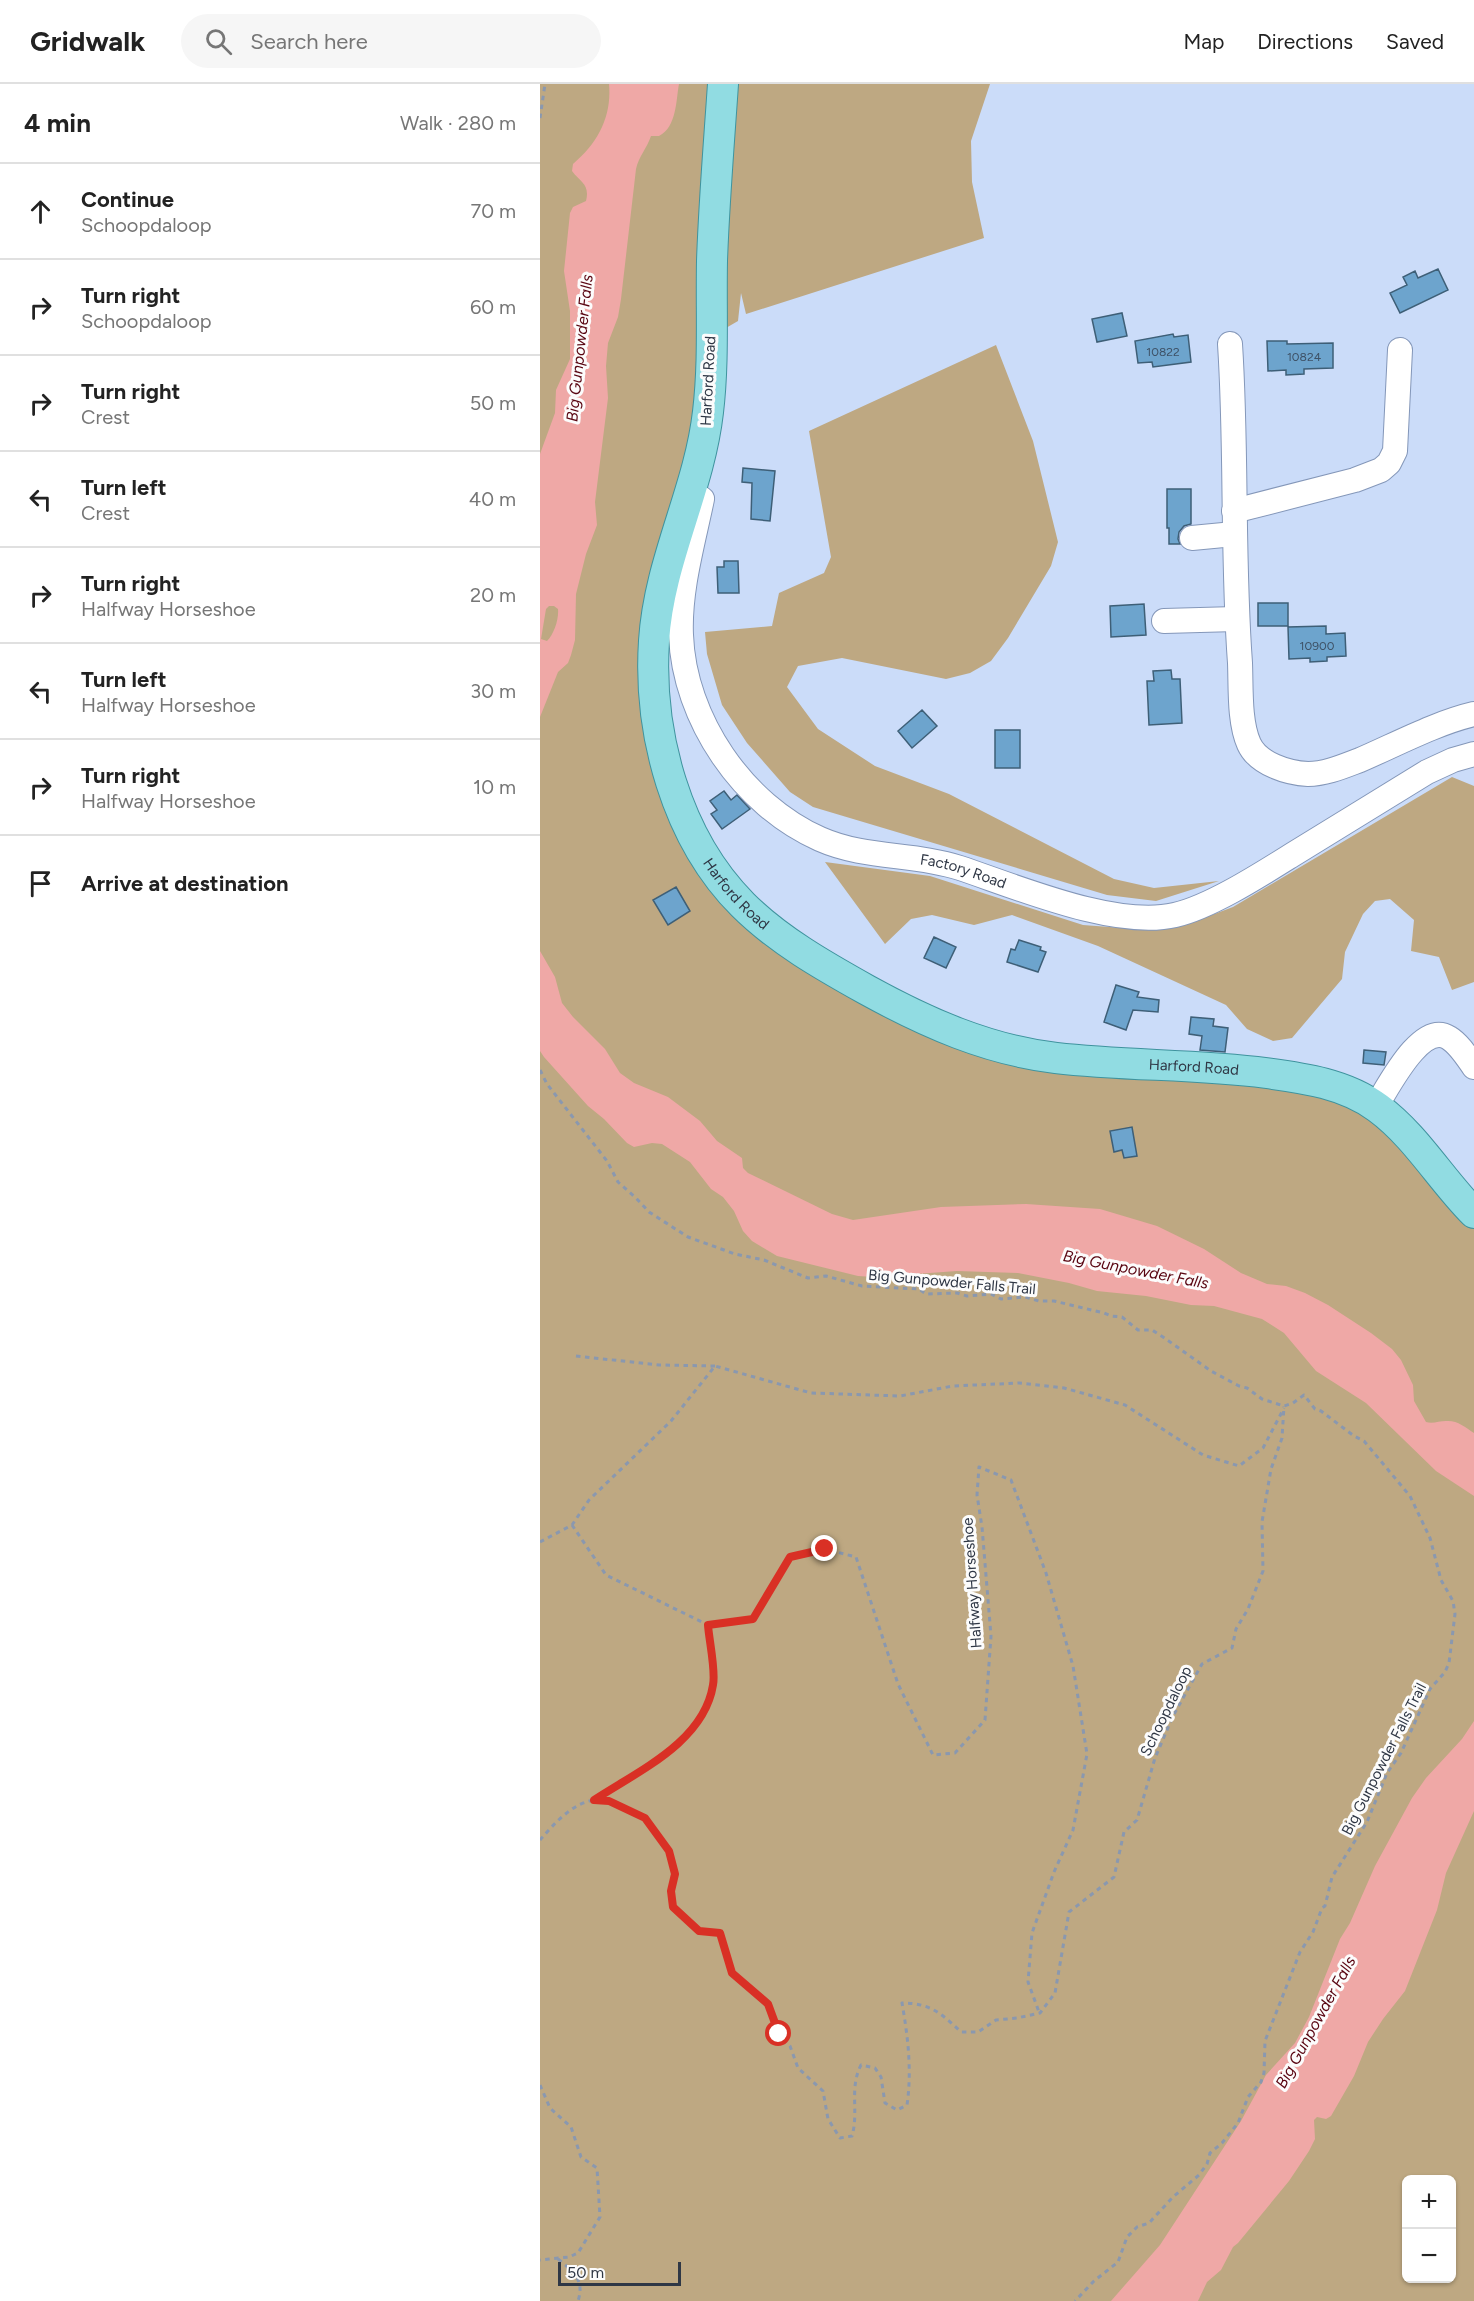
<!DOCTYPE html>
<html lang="en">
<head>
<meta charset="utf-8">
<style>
	:root { --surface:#fff; --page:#f6f6f6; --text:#222; --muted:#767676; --line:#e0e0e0 }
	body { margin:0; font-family:Figtree,sans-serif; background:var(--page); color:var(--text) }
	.controls { position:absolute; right:18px; bottom:18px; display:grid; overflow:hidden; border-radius:9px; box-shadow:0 2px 4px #0004 }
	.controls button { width:54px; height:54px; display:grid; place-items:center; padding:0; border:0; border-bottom:2px solid var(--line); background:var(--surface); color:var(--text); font:30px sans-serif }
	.scale { position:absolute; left:18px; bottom:15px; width:123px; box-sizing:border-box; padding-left:6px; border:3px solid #2f3745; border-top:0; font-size:16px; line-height:21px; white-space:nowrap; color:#2f3745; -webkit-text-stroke:4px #fcfcfc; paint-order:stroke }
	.stop { position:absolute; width:18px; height:18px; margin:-14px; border:4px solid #d93025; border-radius:50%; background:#fff }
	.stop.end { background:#d93025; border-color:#fff; box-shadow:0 2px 6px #0008 }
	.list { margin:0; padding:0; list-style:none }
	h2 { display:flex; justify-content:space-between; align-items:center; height:78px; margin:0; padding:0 24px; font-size:26px }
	h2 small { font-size:20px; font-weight:400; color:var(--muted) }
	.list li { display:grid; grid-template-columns:39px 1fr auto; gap:18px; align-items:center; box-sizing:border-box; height:96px; padding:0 24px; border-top:2px solid var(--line) }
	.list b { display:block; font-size:22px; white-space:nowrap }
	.list p { margin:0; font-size:20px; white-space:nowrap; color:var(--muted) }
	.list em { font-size:20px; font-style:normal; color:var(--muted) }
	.icon { flex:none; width:33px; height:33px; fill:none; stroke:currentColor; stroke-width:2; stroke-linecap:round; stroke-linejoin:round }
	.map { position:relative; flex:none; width:934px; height:2217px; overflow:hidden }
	header { display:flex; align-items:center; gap:36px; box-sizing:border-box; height:84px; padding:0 30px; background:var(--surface); border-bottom:2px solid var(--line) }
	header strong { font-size:28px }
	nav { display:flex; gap:33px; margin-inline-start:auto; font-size:21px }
	.search { width:420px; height:54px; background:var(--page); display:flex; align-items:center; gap:15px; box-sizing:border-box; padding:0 21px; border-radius:33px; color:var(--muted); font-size:22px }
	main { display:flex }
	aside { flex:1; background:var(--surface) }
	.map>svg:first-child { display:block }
</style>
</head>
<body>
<header>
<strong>Gridwalk</strong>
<div class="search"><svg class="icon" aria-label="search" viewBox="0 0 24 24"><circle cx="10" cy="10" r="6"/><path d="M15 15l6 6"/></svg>Search here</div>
<nav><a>Map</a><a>Directions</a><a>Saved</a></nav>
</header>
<main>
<aside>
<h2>4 min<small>Walk · 280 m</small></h2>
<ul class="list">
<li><svg class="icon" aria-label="ahead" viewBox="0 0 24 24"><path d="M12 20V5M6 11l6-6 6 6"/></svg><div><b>Continue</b><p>Schoopdaloop</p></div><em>70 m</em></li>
<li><svg class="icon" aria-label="right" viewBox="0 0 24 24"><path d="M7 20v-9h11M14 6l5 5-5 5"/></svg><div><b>Turn right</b><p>Schoopdaloop</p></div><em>60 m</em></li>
<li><svg class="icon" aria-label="right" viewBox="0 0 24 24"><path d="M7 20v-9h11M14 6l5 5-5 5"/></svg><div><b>Turn right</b><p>Crest</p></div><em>50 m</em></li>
<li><svg class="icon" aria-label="left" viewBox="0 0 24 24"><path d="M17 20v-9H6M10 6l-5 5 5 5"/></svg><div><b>Turn left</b><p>Crest</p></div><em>40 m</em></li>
<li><svg class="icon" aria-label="right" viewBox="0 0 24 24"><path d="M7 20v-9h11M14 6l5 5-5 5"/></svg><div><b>Turn right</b><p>Halfway Horseshoe</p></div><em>20 m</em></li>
<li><svg class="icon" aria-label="left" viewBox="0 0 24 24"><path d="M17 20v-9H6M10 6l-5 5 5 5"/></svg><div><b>Turn left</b><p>Halfway Horseshoe</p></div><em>30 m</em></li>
<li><svg class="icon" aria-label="right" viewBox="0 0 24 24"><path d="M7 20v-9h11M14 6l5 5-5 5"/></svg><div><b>Turn right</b><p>Halfway Horseshoe</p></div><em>10 m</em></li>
<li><svg class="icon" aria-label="arrive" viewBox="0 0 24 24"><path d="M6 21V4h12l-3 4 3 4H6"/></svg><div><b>Arrive at destination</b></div></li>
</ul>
</aside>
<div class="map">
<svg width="934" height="2217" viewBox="0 0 934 2217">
	<rect width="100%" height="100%" fill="#cbdcf9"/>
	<!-- green -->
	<path fill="#bea882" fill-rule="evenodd" d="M0,0h450l-19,57 1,41 12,56 -238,76 -5,-21 -3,28 -19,11 -21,76 -52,222 62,250 215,151 387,59 55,21 109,114v1076h-934zM866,2096h46v98h-46z
		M456,261l37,96 25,101 -7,24 -43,72 -17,23 -21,12 -24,6 -104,-21 -44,8 -11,21 31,42 57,37 74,28 165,85 40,9 65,-7 -63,20 -49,-6 -294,-88 -23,-15 -43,-49 -25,-38 -15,-51 -2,-22 67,-6 7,-33 45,-20 7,-16 -22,-126z
		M912,693l22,9v196l-22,8 -13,-33 -28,-6 3,-31 -24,-21 -15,2 -12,13 -18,38 -3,27 -50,59 -19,3 -26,-12 -21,-24 -128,-59 -86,-31 -38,10 -42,-10 -21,4 -26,25 -60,-82 105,14 153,49 66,5 36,-5 48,-18z"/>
	<!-- water -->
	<path fill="#efa8a6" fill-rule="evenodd" d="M69,0h70c-3,15 -2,43 -20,52h-8c-4,12 -12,20 -15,33l-15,130 -3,18 -10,26 -2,23 2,32 -13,104 2,23 -11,29 -10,40 -1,46 -4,15 -3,8 -10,9 -18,45v-263l15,-41 1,-23 14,-31v-48l-6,-40 6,-58 3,-6 13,-6c4,-17 -5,-18 -14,-30l1,-7c25,-21 39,-48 36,-80zM9,522h5l4,3c1,10 -4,25 -11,32l-6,-2 5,-30z
		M0,867l15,26 7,26 11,14 32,32 15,24 14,10 34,14 32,24 17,20 25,17 1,10 5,5 84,41 21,6 88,-13 85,-3 74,5 57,17 47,23 37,24 26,11 19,2 19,7 23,12 43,28 21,16 9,11 12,25 1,16 12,21c7,2 13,-1 20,-1 11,-1 19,6 28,12v63l-38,-25 -70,-68 -50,-32 -32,-38 -22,-14 -48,-13 -23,-1 -45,-9 -49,-5 -28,-8 -51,-10 -61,-2 -83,6 -16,-1 -81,-20 -25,-15 -9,-10 -9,-20 -11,-14 -12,-8 -21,-27 -28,-18 -10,-1 -18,4 -7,-4 -23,-24 -16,-13 -44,-49 -4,-6z
		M934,1637v90l-28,62 -9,37 -32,81 -22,28 -15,23 -14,34 -23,40 -5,3 -9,-2 -3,3 1,19 -6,12 -20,30 -51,62 -5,4 -12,23 -14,12 -9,19h-87l49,-56 81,-124 25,-46 29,-32 14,-26 31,-78 10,-16 25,-57 37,-68 14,-20 36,-39z"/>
	<!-- building -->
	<path fill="#6da4cd" stroke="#3e5f77" stroke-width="1.5" d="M898,185l10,21 -48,23 -10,-20 17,-8 -4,-8 12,-6 3,7z
		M582,229l5,23 -30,6 -5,-23z
		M633,250l1,3 14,-2 3,27 -38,5 -1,-5 -14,1 -3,-22z
		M727,257h20v3l46,-1v25l-29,1v5l-18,1v-5l-18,1z
		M203,384l32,3 -5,50 -19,-2 1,-36 -10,-1z
		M627,405h24v35l-7,2 -5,6 -1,7 2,5h-11v-16h-2z
		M184,477h14l1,32h-21l-1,-26h7z
		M718,519h30v23h-30z
		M604,520l2,31 -35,2 -1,-31z
		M786,542v8l19,-1 1,23 -19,1v4l-17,1v-4l-21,1 -1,-32z
		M631,586l1,9h8l2,44 -33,2 -2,-44h7l-1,-10z
		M382,626l15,16 -25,22 -14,-17z
		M455,646h25v38h-25z
		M184,707l7,9 6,-5 13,14 -28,20 -11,-15 6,-4 -7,-9z
		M136,803l14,24 -22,14 -15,-25z
		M394,853l22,10 -10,21 -22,-10z
		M479,856l22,7 -1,3 6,2 -8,20 -31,-10 4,-13 4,1z
		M576,901l23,7 -2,5 22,3 -1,12 -25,-2 -7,20 -22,-8z
		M651,933l23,2 -1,7 15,2 -3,24 -25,-2 2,-14 -13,-2z
		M824,966l22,2 -2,13 -21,-2z
		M592,1043l5,29 -13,2 -2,-8 -8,2 -4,-21z"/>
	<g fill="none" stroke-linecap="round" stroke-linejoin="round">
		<defs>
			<g id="minor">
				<path d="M690,260c7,106 2,212 10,319 1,24 -1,59 9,81 9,20 39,29 59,30 18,0 36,-8 52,-14 37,-16 76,-37 114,-46"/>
				<path id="s1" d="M151,407l11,8c-9,44 -23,91 -21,136 3,84 62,170 139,204 45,20 94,14 140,29 57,19 156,61 215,47 35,-8 85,-40 117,-60 45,-28 90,-55 135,-83l26,-12 21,-6"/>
				<path d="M694,427l121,-31 26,-10 8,-7 6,-12 5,-101"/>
				<path d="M652,454l42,-4"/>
				<path d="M624,537l72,-2"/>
				<path d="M836,1022c12,-18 45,-86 73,-68 10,6 18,19 25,29"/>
			</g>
			<g id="major">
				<path id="s2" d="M183,0c-4,59 -9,118 -11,177 -1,50 2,101 -4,151 -9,79 -49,148 -54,229 -6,92 22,197 89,264 35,35 81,61 124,85 60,33 121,60 189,68 70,8 141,6 210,15 38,5 80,11 112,35 38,28 63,72 96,105"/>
			</g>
		</defs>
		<!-- minor casing -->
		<use href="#minor" stroke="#8497b9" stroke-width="26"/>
		<!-- major casing -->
		<use href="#major" stroke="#3f939e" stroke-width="32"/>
		<!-- path -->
		<path stroke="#8a98af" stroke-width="3" stroke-dasharray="4.5 4.5" stroke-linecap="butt" d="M0,34l5,-34
			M0,986l7,14 60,77 11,21 18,16 13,14 39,25 47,17 29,6 44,18 18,-2 36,10 57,3 7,5 31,-1 10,3 24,-2 10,5 24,-2 14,4h15l50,12 7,3 11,1 16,13h14l11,7 48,34 28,15 8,2 15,11 22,7 9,-3 11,-8 11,14 6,2 33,25 10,5 46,55 20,42 11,42 12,21 2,13 -6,49 -4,9 -15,17 -29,64 -14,20 -20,49 -35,55 -7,29 -3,2 -9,24 -13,20 -35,89 -1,32 -3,9 -13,15 -10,26 -16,20 -12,10 -3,11 -8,11 -26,22 -24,26 -12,4 -10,10 -9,25 -24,19 -19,20
			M36,1272l83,9 56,1
			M32,1441l34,50 102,50 45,-6 37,-62 35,-8 31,8 42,127 35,71 22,-2 30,-33 6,-84 -9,-109 -5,-32 2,-28 32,13 35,93 27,93 14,88 -14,76 -19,42 -22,61 -4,49 11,30
			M0,1458l32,-17 17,-25 82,-79 44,-55 96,27 89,3 53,-10 66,-3 45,5 61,17 78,50 36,11 24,-18 21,-40
			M56,1715l70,-46 33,-31 14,-38 -5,-59
			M0,1756c14,-16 33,-38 55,-40 12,-1 42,11 51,19 8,8 20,24 23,34 7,18 1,35 4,54l26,24 21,2 12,40 36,31 11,30 11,12 8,22 25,23 5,28 12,19 12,-2c7,-24 -3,-48 9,-71l14,3 6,9 4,26 12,7 10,-5c5,-34 1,-68 -5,-102 28,0 39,10 59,29h17l18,-12 21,-2 23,-5 15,-20 14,-81 45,-35 10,-45 13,-12 18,-62 18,-42 29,-52 30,-16 4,-19 12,-20 15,-38 -1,-49 9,-53 11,-31 2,-32
			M0,2001l10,23 21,19 10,30 16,11 3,49 -22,36 -9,4 -29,3
			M18,2175c15,12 27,21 20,42"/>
		<!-- minor -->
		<use href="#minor" stroke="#fff" stroke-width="24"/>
		<!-- major -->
		<use href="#major" stroke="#91dce2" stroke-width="30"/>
	</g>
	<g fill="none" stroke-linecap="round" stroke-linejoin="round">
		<!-- route -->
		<path stroke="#d93025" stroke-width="8" d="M239,1950l-11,-30 -36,-31 -12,-40 -21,-2 -26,-24 -2,-16 4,-17 -6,-23 -24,-33 -36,-17 -15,-1c44,-29 110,-58 119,-115 3,-14 -4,-45 -5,-60l45,-6 37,-62 35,-8"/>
	</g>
	<g text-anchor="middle" stroke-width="6" stroke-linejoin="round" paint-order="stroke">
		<!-- number labels -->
		<g font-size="12" fill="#3e5267">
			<text x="623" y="272">10822</text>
			<text x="764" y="277">10824</text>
			<text x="777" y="566">10900</text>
		</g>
		<!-- street labels -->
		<g font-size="15" fill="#2f3745" stroke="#fcfcfc">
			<text transform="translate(168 297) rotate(-87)" y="5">Harford Road</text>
			<text dy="5" stroke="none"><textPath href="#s1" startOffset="558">Factory Road</textPath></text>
			<text dy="5" stroke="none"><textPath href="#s2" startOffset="838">Harford Road</textPath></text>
			<text dy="5" stroke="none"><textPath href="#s2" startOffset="1342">Harford Road</textPath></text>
			<text transform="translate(412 1198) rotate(5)" y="5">Big Gunpowder Falls Trail</text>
			<text transform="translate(432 1499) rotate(-94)" y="5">Halfway Horseshoe</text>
			<text transform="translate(626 1627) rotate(-64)" y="5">Schoopdaloop</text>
			<text transform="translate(844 1675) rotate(-63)" y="5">Big Gunpowder Falls Trail</text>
		</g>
		<!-- water labels -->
		<g font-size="16" font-style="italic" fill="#590511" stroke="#fcfcfc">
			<text transform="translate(39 264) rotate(-84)" y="6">Big Gunpowder Falls</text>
			<text transform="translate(596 1185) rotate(11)" y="6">Big Gunpowder Falls</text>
			<text transform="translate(775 1938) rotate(-61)" y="6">Big Gunpowder Falls</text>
		</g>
	</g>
</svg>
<div class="controls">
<button>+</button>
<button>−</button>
</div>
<div class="scale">50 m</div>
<div class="stop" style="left:239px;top:1950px"></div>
<div class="stop end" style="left:285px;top:1465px"></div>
</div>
</main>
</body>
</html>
